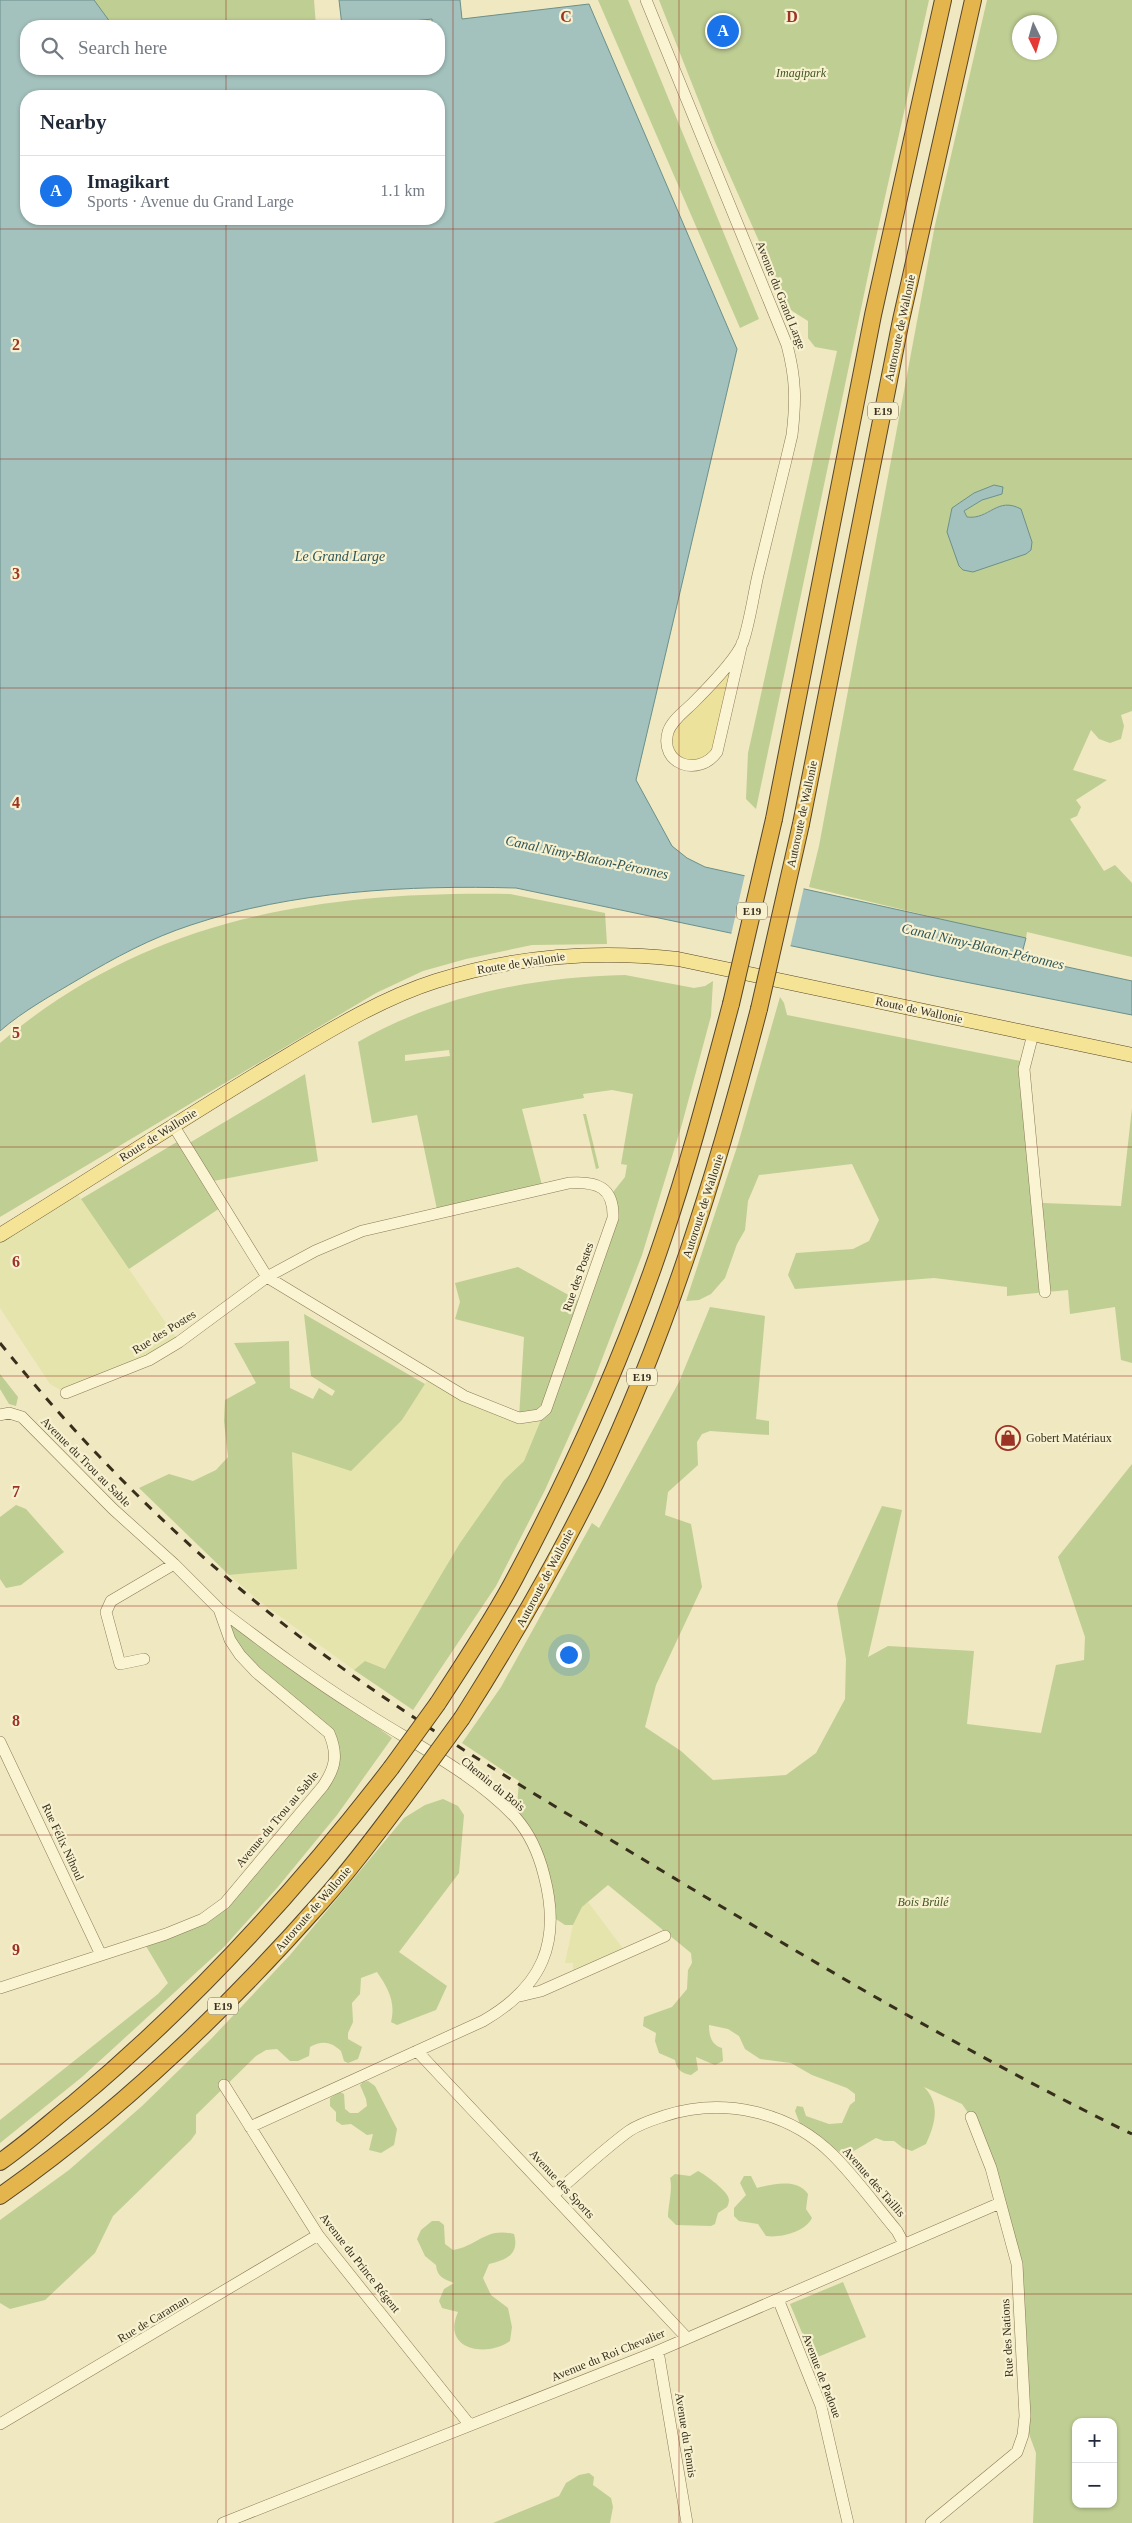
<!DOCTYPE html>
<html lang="en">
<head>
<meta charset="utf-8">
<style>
	:root { --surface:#fff; --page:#f6f6f7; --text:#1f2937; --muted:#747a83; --line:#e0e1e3; --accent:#1a73e8 }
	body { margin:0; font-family:Georgia,serif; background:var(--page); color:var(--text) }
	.controls { position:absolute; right:15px; bottom:15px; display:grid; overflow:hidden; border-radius:10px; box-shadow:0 1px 4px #0004 }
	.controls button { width:45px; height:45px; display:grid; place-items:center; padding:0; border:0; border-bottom:1px solid var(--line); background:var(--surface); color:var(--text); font:25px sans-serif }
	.compass { position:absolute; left:1012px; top:15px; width:45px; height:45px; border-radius:50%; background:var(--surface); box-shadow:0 1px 4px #0004; rotate:175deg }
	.you { position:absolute; left:568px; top:1654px; width:18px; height:18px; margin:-12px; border:4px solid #fff; border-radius:50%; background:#1a73e8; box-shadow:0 0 0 8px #1a73e833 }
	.badge { display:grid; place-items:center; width:32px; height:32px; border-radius:50%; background:var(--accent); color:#fff; font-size:16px; font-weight:700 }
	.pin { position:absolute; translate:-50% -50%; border:2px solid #fff; box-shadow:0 1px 5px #0006 }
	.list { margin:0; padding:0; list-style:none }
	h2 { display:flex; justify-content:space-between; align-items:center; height:65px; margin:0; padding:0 20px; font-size:21px }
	h2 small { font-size:16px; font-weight:400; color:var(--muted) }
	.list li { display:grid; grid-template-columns:32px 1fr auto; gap:15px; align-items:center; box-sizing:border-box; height:70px; padding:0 20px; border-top:1px solid var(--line) }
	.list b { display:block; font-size:19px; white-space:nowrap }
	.list p { margin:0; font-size:16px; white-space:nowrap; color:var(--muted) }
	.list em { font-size:16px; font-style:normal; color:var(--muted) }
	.icon { flex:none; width:28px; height:28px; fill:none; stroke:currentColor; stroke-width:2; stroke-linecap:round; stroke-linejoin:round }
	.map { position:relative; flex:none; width:1132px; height:2523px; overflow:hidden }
	.search { position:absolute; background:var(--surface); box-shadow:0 1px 4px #0004; left:20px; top:20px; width:425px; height:55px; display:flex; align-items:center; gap:12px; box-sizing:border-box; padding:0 18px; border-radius:20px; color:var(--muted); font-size:19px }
	.panel { position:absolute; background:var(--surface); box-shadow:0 1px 4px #0004; left:20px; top:90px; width:425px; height:135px; border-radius:20px }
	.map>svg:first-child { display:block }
</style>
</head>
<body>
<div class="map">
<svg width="1132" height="2523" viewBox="0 0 1132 2523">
	<rect width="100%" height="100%" fill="#f0e8c0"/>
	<!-- farmland -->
	<path fill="#e5e4ad" d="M74,1189l105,153 -113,51 -16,-9 -50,-76v-73z
		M430,1376l82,41 34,-8 -22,52 -20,19 -44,63 -75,126 -20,-7 -11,8 -91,-66 -34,-29 68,-6 -5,-117 110,-32z
		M588,1902l36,48 -51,21v-8h-8l8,-38 9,-18z"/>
	<!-- green -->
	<path fill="#bfce93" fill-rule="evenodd" d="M94,0h220l2,26h-203z
		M598,0h30l131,319 -19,9z
		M659,0h270l-54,242 -119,567 -10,-10 2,-46 89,-402 -22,-4 -7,-9v-17l-19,-12 -74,-167z
		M987,0h145v711l-11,4 3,11 -3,13 -11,4 -11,-4 -8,-9 -18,40 34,10 -31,20 5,7 -4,9 -7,3 34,52 11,-6 17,18v74l-105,-25 -1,6 -31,-6 -186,-45 10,-41 116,-621zM1020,22h30v30h-30zM994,485l8,9 -20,6 -18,11 3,6c22,2 30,-21 54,-8l11,33 -85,-10 5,-24 22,-15z
		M510,894l95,19 2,31 -75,1 -66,14 -43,12 -47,22 -376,224v-174c148,-126 322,-152 510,-149z
		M625,975l69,13 11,-2 8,-5 -2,35 -29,108 -40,131 -50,130 -47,105 -49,96 -83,124 -59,-40 11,-9 20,8 75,-126 44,-63 20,-19 21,-51 -26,8 5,-81 -69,-18 5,-17 -5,-19 63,-16 65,36 30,-85 -3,-22 15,-19 2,-12 -6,-1 12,-70 -21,-4 -29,4 1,4 -62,11 21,80 -105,25 -21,-99 -45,8 -14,-81c82,-47 175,-65 267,-67zM449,1050l1,6 -45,5v-6z
		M780,997l4,6 3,12 239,47 12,143 5,-2 78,3 11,-98v255l-11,-3 -6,-53 -45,7 -2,-24 -61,6v-9l-73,-9 -139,11 -7,-14 8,-22 57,-4 16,-8 10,-21 -27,-56 -93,11 -11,26 -3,29 -8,14 -12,34 -14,16 -12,6 -13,1 52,-157z
		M305,1074l13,87 -110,21 15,24 -94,63 -48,-70 101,-60 4,6z
		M583,1114h3l13,54 -3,1z
		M710,1307l55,9 -9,103 13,2v14l-59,-4 -8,3 -5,8 1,23 -30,27 -3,23 26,9 11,63 -46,98 -11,42 36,24 32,29 73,-5 30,-22 29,-54 1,-40 -9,-55 45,-98 20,4 -34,147 20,-11 86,5 -7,73 74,9 15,-68 28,-5 1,-23 -27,-80 74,-93v1059h-99l3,-70 -7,-19 -12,-165 -46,-152 -9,-13 -38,-17c17,17 11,37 2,57l-14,7 -9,-3 -9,-7h-10l-8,-3 -31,18 -45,-32 -5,-13 2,-5 6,1 3,9 23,8 13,-1 8,-18 5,-4v-7l-8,-6 -35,-13 -21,-12 -31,-4 -15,-10 -6,-13 -11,-7 -19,-4c0,10 2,20 13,23l1,13 -8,4 -19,-8 2,13 -7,5c-10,-2 -14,-5 -16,-15l-16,-7 -4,-12 1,-8 -13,-7 1,-9 28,-10 15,-18 1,-19 4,-7 -1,-10 -83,-68 -26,22 -9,18h-8l-9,-6 -5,-12 -5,-24 -30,-65 3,-37 -57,-38 39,-56 91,-164 7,5 80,-146zM1076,2422h37v82h-37z
		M304,1314l121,70 -23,36 -51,51 -59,-19 5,117 -68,6 -90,-87 30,-14 24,7 23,-11 12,-13 -4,-36 1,-21 31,-17 -22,-40 55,-2 1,47 23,11 6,-11 13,8 3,-5 -24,-15z
		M0,1374l18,23 -2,9 -7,-2 -9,-15z
		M16,1505l10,4 38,43 -43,33 -15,3 -6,-9v-62z
		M219,1609l173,129 -55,77 -60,73 -54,60 -141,129 -82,66v-23l158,-126 10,-11 -25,-42 60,-22 120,-133 11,-41 -94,-90z
		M443,1799l15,7 6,9 -5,58 -60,79 48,34 -11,24 -39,15 -6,-3c5,-20 -3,-34 -14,-50l-16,6 -1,16 -8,9 1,19 -5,11v6l14,8 -4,12 -10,4 -4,-2 -3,-10c-10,-9 -18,-11 -31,-4l-1,9 -11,5h-8l-13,-12 -11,1 -10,6 -60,59v18l-5,7 -78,76 -18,37 -50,47 -35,9 -10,-6v-83l69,-50 73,-64 70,-68 78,-83 114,-137 21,-13z
		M368,2081l7,5 22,43 -3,16 -13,8 -12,-3 4,-16 -6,1 -16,-11 -9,1 -6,-4v-9l-6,-6v-8l10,-6 4,2 1,15 5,4h8l9,-7 -1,-7 -6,-14 3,-3z
		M698,2171c8,4 25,17 29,24 3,4 2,8 0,12l-9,6 -3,11 -4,2 -35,-1 -8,-8c0,-11 5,-28 2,-39l5,-4 15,2z
		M744,2176h7l6,12c17,-4 40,-10 51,6l-2,15 6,9c-7,14 -31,20 -46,18l-8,-12 -19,-3 -5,-5v-8l12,-13 -6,-12z
		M432,2221h7l5,4 1,19 8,6c25,-4 32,-23 61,-16 6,21 -9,26 -25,30l-6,14 8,17 17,13 4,19 -2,14c-24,17 -69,9 -52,-29l-16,-4 -3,-7 5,-12 10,-6c-10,-4 -17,-6 -18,-18l-11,-9 -8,-17 4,-9z
		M843,2282l23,55 -53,22 -23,-55z
		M589,2473l5,4 -1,8 18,13 2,9 -3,16h-117l66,-27 7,-13 13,-8z"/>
	<!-- sand -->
	<path fill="#ede29c" d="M742,643l-30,117h-37l-7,-28z"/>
	<!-- water -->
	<path fill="#a3c1bd" stroke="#6a908b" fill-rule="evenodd" d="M0,0h94l19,26h-87v43h413v-43h-37l30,-3v-4l-66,7h-24l-3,-26h121l2,19 127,-15 148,345 -101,431 36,66 15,12 18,9 321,71 -5,19 111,24v34l-197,-39 -419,-88c-107,-3 -224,3 -325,37 -40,13 -77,33 -112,54 -27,16 -56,32 -79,52zM26,96h413v123h-413z
		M994,485l9,2 -1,7 -20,6 -18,11 3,6c22,3 30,-21 54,-8l11,33 -1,8 -5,4 -53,18 -10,-2 -4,-4 -12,-34 5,-24 22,-15z"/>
	<!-- pier -->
	<path fill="#f0e8c0" d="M745,874l59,13 -14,61 -59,-13z"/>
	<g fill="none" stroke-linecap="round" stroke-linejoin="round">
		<defs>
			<path id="minor" d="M646,0l141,345c9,34 9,56 5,90 -11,47 -23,94 -34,140 -5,22 -8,46 -15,67 -7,18 -36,47 -50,61 -8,8 -21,17 -25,29 -9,32 30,46 49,20l25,-109
				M1033,1034l-9,35 21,223
				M66,1393l83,-33 30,-18 88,-65 48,-26 47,-20 207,-48c28,-2 45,4 44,35l-67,191 -7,6 -20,3 -55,-22 -197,-119 -94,-152
				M0,1415l9,-2 13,4 91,92 61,55 45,45 11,31 10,15 16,17 73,61c9,21 7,34 -6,53l-98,117 -22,16 -37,15 -166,54
				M219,1609c45,34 91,69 139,99 52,34 115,64 158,110 14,16 23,37 28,57 18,68 -2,112 -61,146l-233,106
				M144,1659l-24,5 -14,-52 5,-11 63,-37
				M0,1742l101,213
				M520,1996l21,-5 124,-55
				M417,2051l270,287
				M224,2085l94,150 151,189
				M553,2195c25,-21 50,-45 76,-64 10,-7 23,-11 35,-15 59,-19 125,-5 169,39 23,23 43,51 64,76l7,13
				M778,2299l43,107 27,117
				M658,2351l29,172
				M0,2424l318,-189
				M223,2523l435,-172 342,-148
				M931,2523l86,-71 6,-17 2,-19 -8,-152 -26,-96 -20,-51"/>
			<path id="major" d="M0,1235c89,-55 176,-112 265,-166 54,-32 111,-69 171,-88 79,-25 160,-31 242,-22l454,96"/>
			<path id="highway" d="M774,819l99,-504 70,-315
				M801,824l100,-504 72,-320
				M438,1703c27,-42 55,-83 78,-127 58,-109 109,-223 148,-340 26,-76 46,-154 67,-232
				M462,1718c49,-77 94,-155 134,-236 72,-151 121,-311 163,-473
				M0,2162c26,-18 49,-39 74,-59 119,-99 223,-213 317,-335
				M0,2196c118,-83 228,-188 323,-296 33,-37 62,-77 91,-116"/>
		</defs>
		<!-- minor casing -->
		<use href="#minor" stroke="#897957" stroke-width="12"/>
		<!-- major casing -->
		<use href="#major" stroke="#57462c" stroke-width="15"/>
		<!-- highway casing -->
		<use href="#highway" stroke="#57462c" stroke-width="18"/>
		<!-- minor -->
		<use href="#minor" stroke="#faf4d3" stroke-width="11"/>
		<!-- major -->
		<use href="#major" stroke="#f5e496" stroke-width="14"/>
		<!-- highway -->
		<use href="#highway" stroke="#e3b54c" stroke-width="16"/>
		<!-- rail -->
		<path stroke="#382e1c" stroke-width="3" stroke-dasharray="9 9" stroke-linecap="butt" d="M0,1343c95,118 205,225 327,314 109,80 226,148 342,218 151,91 303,181 463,259"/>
		<defs>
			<path id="highway-bridge" d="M731,1004l43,-185
				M759,1009l42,-185
				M391,1768l47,-65
				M414,1784l48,-66"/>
		</defs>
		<!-- highway-bridge casing -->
		<use href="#highway-bridge" stroke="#57462c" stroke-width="18" stroke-linecap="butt"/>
		<!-- highway-bridge -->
		<use href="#highway-bridge" stroke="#e3b54c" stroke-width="16"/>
	</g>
	<!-- grid -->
	<path fill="none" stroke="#9b3425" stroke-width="1" stroke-opacity="0.55" d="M226,0v26M453,0v2523M679,0v2523M906,0v2523M226,69v27M226,219v2304M0,229h1132M0,459h1132M0,688h1132M0,917h1132M0,1147h1132M0,1376h1132M0,1606h1132M0,1835h1132M0,2064h1132M0,2294h1132"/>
	<!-- icons -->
	<defs>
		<symbol id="shop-ring" viewBox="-11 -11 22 22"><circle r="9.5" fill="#f7f1d0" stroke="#9b3425" stroke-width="1.5"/><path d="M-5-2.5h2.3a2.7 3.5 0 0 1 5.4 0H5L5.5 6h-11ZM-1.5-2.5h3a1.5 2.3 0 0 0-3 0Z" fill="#9b3425"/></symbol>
	</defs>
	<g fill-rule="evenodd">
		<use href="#shop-ring" x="994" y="1424" width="28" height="28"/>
	</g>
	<g text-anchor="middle" stroke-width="4.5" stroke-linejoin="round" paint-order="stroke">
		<!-- shield labels -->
		<g fill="#f7f1d0" stroke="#716852" stroke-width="1">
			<rect x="868" y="402.5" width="30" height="17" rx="4"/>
			<rect x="737" y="902.5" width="30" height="17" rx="4"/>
			<rect x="627" y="1368.5" width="30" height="17" rx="4"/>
			<rect x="208" y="1997.5" width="30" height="17" rx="4"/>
		</g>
		<g font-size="11" font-weight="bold" fill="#382e1c">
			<text x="883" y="415">E19</text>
			<text x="752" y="915">E19</text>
			<text x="642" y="1381">E19</text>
			<text x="223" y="2010">E19</text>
		</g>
		<!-- park labels -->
		<g font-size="12" font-style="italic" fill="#415522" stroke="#f7f1d0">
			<text x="801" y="77">Imagipark</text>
			<text x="923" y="1906">Bois Brûlé</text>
		</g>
		<!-- street labels -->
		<g font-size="12" fill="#382e1c" stroke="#f7f1d0">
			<text transform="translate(781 295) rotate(68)" y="4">Avenue du Grand Large</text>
			<text transform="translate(900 328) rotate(-78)" y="4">Autoroute de Wallonie</text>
			<text transform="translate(802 814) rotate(-78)" y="4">Autoroute de Wallonie</text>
			<text transform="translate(521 963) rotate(-9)" y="4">Route de Wallonie</text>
			<text transform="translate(919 1010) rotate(12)" y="4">Route de Wallonie</text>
			<text transform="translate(158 1135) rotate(-32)" y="4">Route de Wallonie</text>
			<text transform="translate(703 1206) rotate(-72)" y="4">Autoroute de Wallonie</text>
			<text transform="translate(578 1277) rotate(-71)" y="4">Rue des Postes</text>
			<text transform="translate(164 1332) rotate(-32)" y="4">Rue des Postes</text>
			<text transform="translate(86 1462) rotate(45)" y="4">Avenue du Trou au Sable</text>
			<text transform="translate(545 1578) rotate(-62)" y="4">Autoroute de Wallonie</text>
			<text transform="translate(493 1784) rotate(39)" y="4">Chemin du Bois</text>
			<text transform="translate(277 1819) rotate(-50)" y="4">Avenue du Trou au Sable</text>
			<text transform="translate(63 1842) rotate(65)" y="4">Rue Félix Nihoul</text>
			<text transform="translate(313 1909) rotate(-49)" y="4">Autoroute de Wallonie</text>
			<text transform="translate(874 2182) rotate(49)" y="4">Avenue des Taillis</text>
			<text transform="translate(562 2184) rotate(47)" y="4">Avenue des Sports</text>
			<text transform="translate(360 2263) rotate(52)" y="4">Avenue du Prince Régent</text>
			<text transform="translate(153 2319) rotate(-31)" y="4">Rue de Caraman</text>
			<text transform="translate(1007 2338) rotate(-93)" y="4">Rue des Nations</text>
			<text transform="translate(608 2355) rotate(-22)" y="4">Avenue du Roi Chevalier</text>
			<text transform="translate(822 2376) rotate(69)" y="4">Avenue de Padoue</text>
			<text transform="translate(686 2435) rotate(81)" y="4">Avenue du Tennis</text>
		</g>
		<!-- poi labels -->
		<g font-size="12" fill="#382e1c" stroke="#f7f1d0" text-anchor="start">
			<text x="1026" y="1442">Gobert Matériaux</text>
		</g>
		<!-- water labels -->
		<g font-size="14" font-style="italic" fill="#2b5559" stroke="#f7f1d0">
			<text x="340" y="561">Le Grand Large</text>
			<text transform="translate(587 857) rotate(12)" y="5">Canal Nimy-Blaton-Péronnes</text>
			<text transform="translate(983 946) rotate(13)" y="5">Canal Nimy-Blaton-Péronnes</text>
		</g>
	</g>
	<g font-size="16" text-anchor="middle" font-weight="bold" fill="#9b3425" stroke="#f7f1d0" stroke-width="4.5" stroke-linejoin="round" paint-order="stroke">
		<text x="566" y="22">C</text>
		<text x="792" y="22">D</text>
		<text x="16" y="350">2</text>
		<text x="16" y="579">3</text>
		<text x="16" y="808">4</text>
		<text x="16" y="1038">5</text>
		<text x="16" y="1267">6</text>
		<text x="16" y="1497">7</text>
		<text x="16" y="1726">8</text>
		<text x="16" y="1955">9</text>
	</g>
</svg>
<div class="controls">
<button>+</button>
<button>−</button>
</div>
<svg class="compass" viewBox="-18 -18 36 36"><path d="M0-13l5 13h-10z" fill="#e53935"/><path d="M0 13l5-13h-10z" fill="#747a83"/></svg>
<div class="you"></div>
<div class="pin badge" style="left:723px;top:31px">A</div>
<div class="search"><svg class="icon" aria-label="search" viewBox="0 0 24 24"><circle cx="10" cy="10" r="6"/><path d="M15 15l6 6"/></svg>Search here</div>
<section class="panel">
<h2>Nearby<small></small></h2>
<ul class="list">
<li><span class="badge">A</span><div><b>Imagikart</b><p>Sports · Avenue du Grand Large</p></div><em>1.1 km</em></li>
</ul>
</section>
</div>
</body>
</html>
